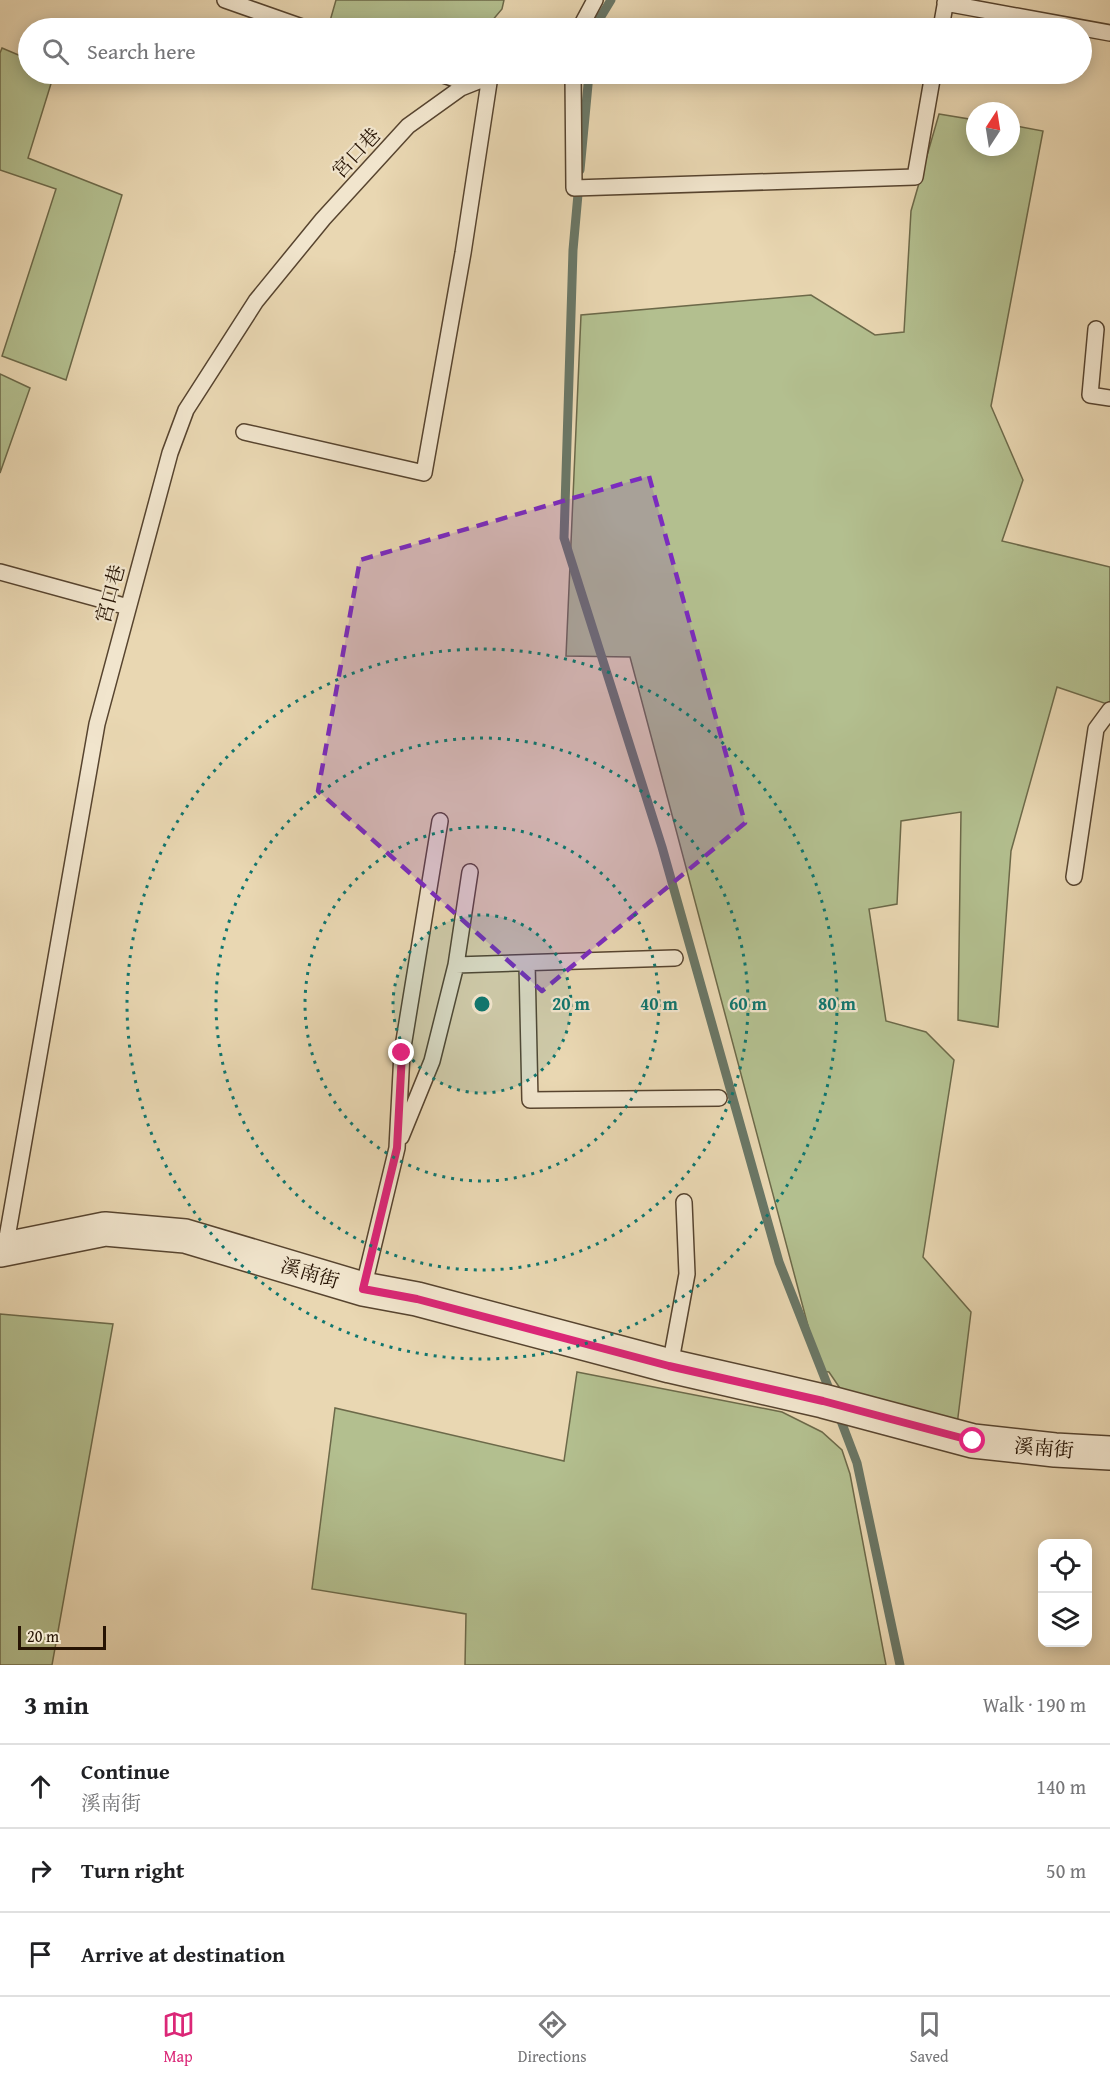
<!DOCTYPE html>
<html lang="en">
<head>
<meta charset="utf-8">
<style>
	:root { --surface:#fff; --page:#f2f2f2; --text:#202124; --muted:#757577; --line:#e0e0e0; --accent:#db2777 }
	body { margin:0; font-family:"Gentium Book Plus","Noto Serif TC",serif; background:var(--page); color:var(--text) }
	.controls { position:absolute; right:18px; bottom:18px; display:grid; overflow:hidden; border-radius:12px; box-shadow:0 3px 15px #0003 }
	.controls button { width:54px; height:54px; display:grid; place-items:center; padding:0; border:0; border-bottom:2px solid var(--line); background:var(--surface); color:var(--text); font:30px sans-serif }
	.compass { position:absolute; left:966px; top:102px; width:54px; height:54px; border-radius:50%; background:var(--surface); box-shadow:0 3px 15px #0003; rotate:12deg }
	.scale { position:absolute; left:18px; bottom:15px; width:88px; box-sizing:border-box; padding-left:6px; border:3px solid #261303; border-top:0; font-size:16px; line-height:21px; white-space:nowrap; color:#261303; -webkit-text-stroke:4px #f1e5cd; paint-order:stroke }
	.stop { position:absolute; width:18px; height:18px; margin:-14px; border:4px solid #db2777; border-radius:50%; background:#fff }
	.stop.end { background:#db2777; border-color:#fff; box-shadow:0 2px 6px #0008 }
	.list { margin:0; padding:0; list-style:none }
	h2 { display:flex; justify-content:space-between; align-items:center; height:78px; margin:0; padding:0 24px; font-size:26px }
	h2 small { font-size:20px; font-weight:400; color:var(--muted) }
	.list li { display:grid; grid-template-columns:39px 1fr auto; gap:18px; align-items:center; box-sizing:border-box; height:84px; padding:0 24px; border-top:2px solid var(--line) }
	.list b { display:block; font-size:22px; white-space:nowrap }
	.list p { margin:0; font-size:20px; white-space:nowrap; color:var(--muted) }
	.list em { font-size:20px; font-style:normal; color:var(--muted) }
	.icon { flex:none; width:33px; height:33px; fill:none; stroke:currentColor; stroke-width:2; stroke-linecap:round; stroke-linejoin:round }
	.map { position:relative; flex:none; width:1110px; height:1665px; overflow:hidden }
	.search { position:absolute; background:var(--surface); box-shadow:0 3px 15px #0003; left:18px; right:18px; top:18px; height:66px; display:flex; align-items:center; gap:15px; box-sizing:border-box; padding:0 21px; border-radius:33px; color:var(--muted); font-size:22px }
	.sheet { height:330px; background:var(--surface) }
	nav { display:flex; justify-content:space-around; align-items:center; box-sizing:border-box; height:84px; border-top:2px solid var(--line); background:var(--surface); font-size:16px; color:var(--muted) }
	nav a { display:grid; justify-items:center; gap:3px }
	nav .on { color:var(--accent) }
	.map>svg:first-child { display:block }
</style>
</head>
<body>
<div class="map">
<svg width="1110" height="1665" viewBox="0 0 1110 1665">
	<rect width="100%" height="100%" fill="#e9d7b2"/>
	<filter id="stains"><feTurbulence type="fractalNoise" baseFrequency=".00333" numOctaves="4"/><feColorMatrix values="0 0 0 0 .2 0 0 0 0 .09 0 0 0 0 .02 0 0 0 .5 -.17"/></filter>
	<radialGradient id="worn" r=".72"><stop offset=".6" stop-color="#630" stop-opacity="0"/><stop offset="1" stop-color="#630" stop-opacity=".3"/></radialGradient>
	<!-- green -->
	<path fill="#b3bf8f" stroke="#6c6949" stroke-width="1.5" d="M336,0h168l-2,9 -16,19h-158z
		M2,48l26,11v15h26l-26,84 94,37 -56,185 -64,-24 54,-167 -56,-19v-117z
		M939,114l36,6v27h36v-22l32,6 -52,275 32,74 -21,61 108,26v138l-53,-18 -46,164 -13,176 -40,-7 3,-208 -60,9 -4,83 -28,5 17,112 40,11 28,28 -31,197 48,55 -14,113 -111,-28 -17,-25 -9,-1 -190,-714 -64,-1 15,-341 230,-20 64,40 29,-3 7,-121z
		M0,374l30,14 -30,85z
		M0,1314l113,10 -61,341h-52z
		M577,1372l205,40 40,20 20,18 8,24 36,191h-421l1,-51 -154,-25 23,-181 229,53z"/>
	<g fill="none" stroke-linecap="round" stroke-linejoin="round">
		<!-- stream -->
		<path stroke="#6a7766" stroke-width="9" d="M594,28l17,-28
			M580,170l9,-96
			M579,183l-6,67 -9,288 98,309 117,415 52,132
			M838,1413l19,50 43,202"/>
		<defs>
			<path id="service" d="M225,0l80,28
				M945,3l165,30
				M580,28l15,-28
				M941,28l5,-28
				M440,74l30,10
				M573,74l1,114 341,-11 18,-103
				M1096,329l-6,66 20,3
				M244,432l180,41 39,-220 27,-177
				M0,572l128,35
				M1074,877l22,-148 14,-19
				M527,963l3,137 189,-2
				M456,965l219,-7
				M401,1137l31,-76 24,-96 14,-93
				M5,1249l92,-525 73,-271 16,-43 70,-109 67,-82 85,-93 53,-38 35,-14
				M363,1289l34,-141 5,-95 38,-232
				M670,1366l17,-92 -3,-72"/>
			<path id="tertiary" d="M0,1250l105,-21 80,7 178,53 54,10 253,67 153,35 150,40 82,9 55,3"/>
		</defs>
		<!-- service casing -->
		<use href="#service" stroke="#57442f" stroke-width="18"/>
		<!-- tertiary casing -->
		<use href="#tertiary" stroke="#57442f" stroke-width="36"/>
		<!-- service -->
		<use href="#service" stroke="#f1e5cd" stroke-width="15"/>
		<!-- tertiary -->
		<use href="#tertiary" stroke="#f1e5cd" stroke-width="33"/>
	</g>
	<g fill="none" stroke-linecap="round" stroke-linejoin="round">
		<!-- route -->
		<path stroke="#db2777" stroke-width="8" d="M402,1053l-5,95 -34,141 54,10 252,67 154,35 150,40"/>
	</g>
	<!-- marked area -->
	<path fill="#7b2cbf" fill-opacity="0.2" stroke="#7b2cbf" stroke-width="4.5" stroke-dasharray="12 8" stroke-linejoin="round" d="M649,476l96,347 -203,168 -224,-200 42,-231z"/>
	<!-- distance rings -->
	<circle cx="482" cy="1004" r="89" fill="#0f766e" fill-opacity=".12"/>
	<g fill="none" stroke="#0f766e" stroke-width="3" stroke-dasharray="3 6">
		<circle cx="482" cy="1004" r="89"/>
		<circle cx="482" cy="1004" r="177"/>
		<circle cx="482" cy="1004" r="266"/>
		<circle cx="482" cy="1004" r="355"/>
	</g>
	<g text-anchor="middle" stroke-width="4.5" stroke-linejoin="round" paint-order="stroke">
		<!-- street labels -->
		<g font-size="20" fill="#261303" stroke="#f1e5cd">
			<text transform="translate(356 153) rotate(-47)" y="7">宮口巷</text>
			<text transform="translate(110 594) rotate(-75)" y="7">宮口巷</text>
			<text transform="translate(310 1273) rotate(17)" y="7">溪南街</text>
			<text transform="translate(1044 1448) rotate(5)" y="7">溪南街</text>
		</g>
	</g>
	<circle cx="482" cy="1004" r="9" fill="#0f766e" stroke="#f1e5cd" stroke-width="3"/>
	<g font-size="18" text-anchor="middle" font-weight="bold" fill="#0f766e" stroke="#f1e5cd" stroke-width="4.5" stroke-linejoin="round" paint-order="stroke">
		<text x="571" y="1010">20 m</text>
		<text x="659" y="1010">40 m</text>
		<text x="748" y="1010">60 m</text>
		<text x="837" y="1010">80 m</text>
	</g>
	<rect width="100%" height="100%" filter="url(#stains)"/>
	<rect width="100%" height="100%" fill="url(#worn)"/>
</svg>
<div class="controls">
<button><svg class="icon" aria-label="locate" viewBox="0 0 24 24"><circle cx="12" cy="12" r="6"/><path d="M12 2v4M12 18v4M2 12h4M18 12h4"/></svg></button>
<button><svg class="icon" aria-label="layers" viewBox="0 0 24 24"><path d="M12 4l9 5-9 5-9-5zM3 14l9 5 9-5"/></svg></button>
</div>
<svg class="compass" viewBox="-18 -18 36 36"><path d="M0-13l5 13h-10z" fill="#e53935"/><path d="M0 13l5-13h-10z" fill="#757577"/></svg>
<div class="scale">20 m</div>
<div class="stop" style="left:973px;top:1441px"></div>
<div class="stop end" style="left:402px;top:1053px"></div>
<div class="search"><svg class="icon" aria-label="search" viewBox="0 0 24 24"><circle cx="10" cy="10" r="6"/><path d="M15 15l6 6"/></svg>Search here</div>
</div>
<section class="sheet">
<h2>3 min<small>Walk · 190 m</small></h2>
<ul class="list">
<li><svg class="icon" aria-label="ahead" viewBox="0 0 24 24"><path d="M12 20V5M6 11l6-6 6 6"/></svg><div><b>Continue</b><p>溪南街</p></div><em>140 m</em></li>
<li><svg class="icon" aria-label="right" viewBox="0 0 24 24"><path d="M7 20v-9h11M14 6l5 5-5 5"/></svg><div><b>Turn right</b></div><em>50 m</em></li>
<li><svg class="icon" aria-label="arrive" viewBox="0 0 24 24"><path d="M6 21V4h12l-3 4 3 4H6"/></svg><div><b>Arrive at destination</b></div></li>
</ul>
</section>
<nav>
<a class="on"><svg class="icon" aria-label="map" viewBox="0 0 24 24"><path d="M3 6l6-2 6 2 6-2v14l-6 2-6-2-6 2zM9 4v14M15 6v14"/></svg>Map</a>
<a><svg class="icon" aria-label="directions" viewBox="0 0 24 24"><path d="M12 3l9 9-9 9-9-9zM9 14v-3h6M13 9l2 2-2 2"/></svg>Directions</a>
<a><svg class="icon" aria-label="saved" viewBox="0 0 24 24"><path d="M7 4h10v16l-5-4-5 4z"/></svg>Saved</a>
</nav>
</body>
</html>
